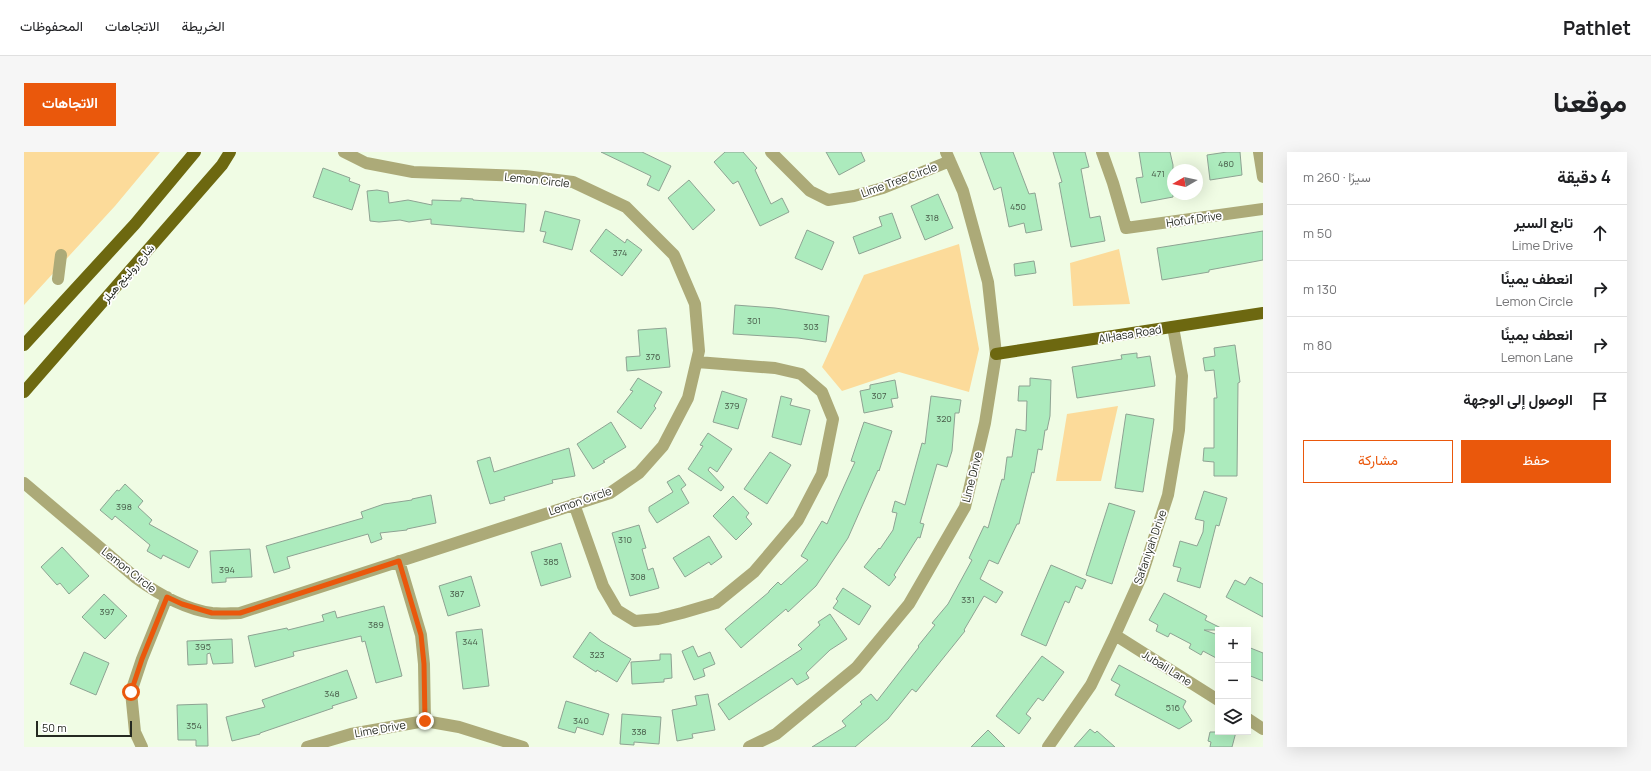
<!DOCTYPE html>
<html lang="ar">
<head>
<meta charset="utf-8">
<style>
	:root { --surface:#fff; --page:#f6f6f6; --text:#202124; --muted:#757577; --line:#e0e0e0; --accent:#ea580c }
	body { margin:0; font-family:Manrope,Vazirmatn,sans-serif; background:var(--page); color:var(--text); direction:rtl }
	.controls { position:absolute; right:12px; bottom:12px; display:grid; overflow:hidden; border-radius:0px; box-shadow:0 4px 16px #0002 }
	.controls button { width:36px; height:36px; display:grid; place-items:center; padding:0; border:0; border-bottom:1px solid var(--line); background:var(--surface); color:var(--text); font:20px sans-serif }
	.compass { position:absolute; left:1143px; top:12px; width:36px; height:36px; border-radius:50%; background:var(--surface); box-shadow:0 4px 16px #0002; rotate:261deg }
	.scale { position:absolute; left:12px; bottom:10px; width:96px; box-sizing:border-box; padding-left:4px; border:2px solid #252921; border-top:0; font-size:11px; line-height:14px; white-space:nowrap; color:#252921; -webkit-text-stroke:3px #fff; paint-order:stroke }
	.stop { position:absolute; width:12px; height:12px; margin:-9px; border:3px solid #ea580c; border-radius:50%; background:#fff }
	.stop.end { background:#ea580c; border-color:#fff; box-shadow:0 1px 4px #0008 }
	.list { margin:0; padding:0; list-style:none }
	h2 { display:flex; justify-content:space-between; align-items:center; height:52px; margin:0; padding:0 16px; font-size:17px }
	h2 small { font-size:13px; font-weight:400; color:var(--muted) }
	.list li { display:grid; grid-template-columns:26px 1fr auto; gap:12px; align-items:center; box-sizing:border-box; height:56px; padding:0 16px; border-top:1px solid var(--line) }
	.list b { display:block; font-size:15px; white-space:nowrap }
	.list p { margin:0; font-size:13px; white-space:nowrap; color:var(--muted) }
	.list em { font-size:13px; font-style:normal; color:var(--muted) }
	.actions { display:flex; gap:8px; padding:12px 16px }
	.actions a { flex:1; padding:9px 0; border:1px solid var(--accent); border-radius:0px; text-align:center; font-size:14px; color:var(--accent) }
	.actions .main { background:var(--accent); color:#fff }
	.icon { flex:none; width:22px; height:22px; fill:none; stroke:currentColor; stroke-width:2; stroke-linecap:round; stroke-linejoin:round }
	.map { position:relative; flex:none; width:1239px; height:595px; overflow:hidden; direction:ltr; border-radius:0px }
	header { display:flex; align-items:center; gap:24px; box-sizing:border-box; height:56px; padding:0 20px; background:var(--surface); border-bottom:1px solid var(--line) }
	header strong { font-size:19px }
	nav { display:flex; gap:22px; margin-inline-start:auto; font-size:14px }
	.intro { display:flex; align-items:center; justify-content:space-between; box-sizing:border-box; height:96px; padding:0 24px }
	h1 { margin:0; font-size:28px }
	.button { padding:10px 18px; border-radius:0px; background:var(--accent); color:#fff; font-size:14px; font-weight:700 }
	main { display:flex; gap:24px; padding:0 24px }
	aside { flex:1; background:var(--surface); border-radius:0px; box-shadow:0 4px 16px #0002 }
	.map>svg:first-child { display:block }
</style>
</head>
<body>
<header>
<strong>Pathlet</strong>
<nav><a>الخريطة</a><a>الاتجاهات</a><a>المحفوظات</a></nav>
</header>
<div class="intro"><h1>موقعنا</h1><a class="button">الاتجاهات</a></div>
<main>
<aside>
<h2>4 دقيقة<small>سيرًا · 260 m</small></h2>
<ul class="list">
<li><svg class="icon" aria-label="ahead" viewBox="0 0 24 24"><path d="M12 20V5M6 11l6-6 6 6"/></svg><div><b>تابع السير</b><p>Lime Drive</p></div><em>50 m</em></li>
<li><svg class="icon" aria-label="right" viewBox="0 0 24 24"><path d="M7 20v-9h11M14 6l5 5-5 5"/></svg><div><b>انعطف يمينًا</b><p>Lemon Circle</p></div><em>130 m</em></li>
<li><svg class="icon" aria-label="right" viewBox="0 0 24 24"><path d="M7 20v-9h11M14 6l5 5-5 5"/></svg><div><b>انعطف يمينًا</b><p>Lemon Lane</p></div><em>80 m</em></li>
<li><svg class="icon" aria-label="arrive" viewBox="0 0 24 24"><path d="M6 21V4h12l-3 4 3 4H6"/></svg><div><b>الوصول إلى الوجهة</b></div></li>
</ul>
<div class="actions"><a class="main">حفظ</a><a>مشاركة</a></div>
</aside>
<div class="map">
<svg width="1239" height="595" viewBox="0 0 1239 595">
	<rect width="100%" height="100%" fill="#f0fce4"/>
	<!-- green -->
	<path fill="#fcdb9a" d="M0,0h136l-45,54 -91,99z
		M935,92l20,105 -10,43 -70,-20 -57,19 -20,-24 42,-92z
		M1095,97l11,55 -57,2 -3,-43z
		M1094,254l-17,75h-45l11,-67z"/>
	<!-- building -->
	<path fill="#acebbd" stroke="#8ea393" d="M577,0h41l29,14 -12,25 -12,-6 4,-9z
		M701,0h18l14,16 -2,2 16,34 11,-6 7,14 -29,14 -22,-45 -5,3 -19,-22z
		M802,0h35l4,9 -26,14z
		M956,0h33l16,42 6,-1 7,37 -16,3 -2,-10 -15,4 -8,-40 -7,3z
		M1029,0h32l4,15 -8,2 9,49 10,-2 5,25 -34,6 -12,-64 3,-1z
		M1115,0h31l3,13v32l-32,6 -5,-25 7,-1z
		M1203,0h13l2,23 -32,5 -3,-25z
		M299,16l27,10 -1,3 11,4 -8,25 -39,-13z
		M665,28l26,30 -22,20 -25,-32z
		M353,38l11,2 1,11 19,-3 24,5v-5l29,1v-3l12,1v1l53,4 -2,28 -93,-8v-5l-22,3 -9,-2 -21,2 -9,-1 -3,-30z
		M914,42l15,34 -28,12 -14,-34z
		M521,59l35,9 -8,30 -29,-8 3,-10 -6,-1z
		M868,61l9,25 -42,16 -6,-17 29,-11 -3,-9z
		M582,77l19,14 2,-4 15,11 -20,26 -32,-25z
		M783,78l27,12 -12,28 -27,-12z
		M1239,79v29l-54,10v2l-47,8 -5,-32z
		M1010,109l2,12 -21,3 -1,-12z
		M711,153l40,3 54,8 -3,26 -28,-4 -65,-4z
		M642,176l4,39 -43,4 -1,-14 14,-1 -2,-26z
		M1211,193l5,37 -2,1 -1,93h-23v-14l-11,-1 1,-13h10v-50h3l-3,-28 -9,1 -2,-13 12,-2 -1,-8z
		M1113,201v5l13,-2 5,30 -78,12 -5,-31 50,-8 -1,-4z
		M614,226l24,14 -8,14 2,2 -15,21 -24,-17 16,-21 -3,-1z
		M1006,226l21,2 -1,36 -3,14h-2l-3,20 -4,-1 -4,24 -2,-1 -13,52h-2l-19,40 -9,-4 -9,19 23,13 -7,11 -12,-7 -20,34 1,1 -49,61 -4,-3 -24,30 -33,28h-43l34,-21 -4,-5 20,-17 -2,-2 11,-8 6,7 42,-54 -1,-1 17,-21 -3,-2 16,-19 24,-44 -3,-2 15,-32 4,2 14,-49 2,1 3,-23h5l4,-28 10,2 1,-30h-9l1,-15h11z
		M871,228l3,18 -7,1 2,8 -29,6 -4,-22 10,-2v-4z
		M698,239l25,8 -9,30 -25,-7z
		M757,244l11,3 -2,6 20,5 -9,35 -29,-8z
		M907,244l30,4 -2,13h-4l-3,38 -5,16 -10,-3 -17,59 4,1 -4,14 -2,-1 -24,38 2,2 -7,9 -25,-19 15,-19 1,1 13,-19 4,-17 -5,-1 3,-11 10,4 17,-62 3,1z
		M1102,262l28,5 -11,73 -28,-4z
		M587,270l15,25 -23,14 2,1 -12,7 -16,-25z
		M840,270l28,9 -13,40 -1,-1 -30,68 -32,48 -28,26 -2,-3 -45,39 -16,-19 44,-37v-1l9,-9 3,3 27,-25 -7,-4 21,-35 5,3 28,-62 -4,-1z
		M684,281l24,16 -15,23 -7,-5 -2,3 16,17 -3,4 -33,-22 15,-23 -3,-1z
		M545,296l6,28 -23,4 1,3 -49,14 1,3 -15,4 -13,-43 13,-4 4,15z
		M746,300l21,13 -24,39 -23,-15z
		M655,323l7,10 -5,4 8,14 -32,20 -8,-12v-4l24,-15 -6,-10z
		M101,332l18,17 -5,6 14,13 -3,4 49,27 -9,17 -26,-13 -2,4 -14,-8 3,-6 -35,-29 -3,4 -12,-10 17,-20 2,1z
		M1180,339l23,7 -8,28 -3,-1 -16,63 -23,-7 4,-13 -8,-2 7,-25 17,5 6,-14 1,-11 -9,-2z
		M407,343l5,28 -29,6v1l-27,3 2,6 -11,4 -3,-9 -81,23 3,11 -16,5 -8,-27 97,-28 -2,-6 23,-8 28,-4v-1z
		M709,344l16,17 -3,4 6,7 -16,16 -23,-24z
		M1085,351l26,8 -23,73 -26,-9z
		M615,373l7,23 -4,1 6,21 5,-2 6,20 -29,8 -18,-63z
		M685,384l13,21 -11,8 -2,-3 -24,15 -12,-19z
		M537,391l10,34 -30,9 -10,-34z
		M38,395l27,29 -20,18 -9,-11 -3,2 -16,-18z
		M226,397l2,28 -26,1v4l-14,1 -2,-32z
		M1027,413l35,15 -4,9 -6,-3 -7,17 -4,-2 -19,45 -25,-11z
		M447,424l9,30 -32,10 -9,-30z
		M1226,425l13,7v33l-37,-20 9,-17 10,5z
		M819,436l28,18 -12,19 -26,-17 5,-7 -2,-2z
		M1140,441l43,23 -2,4 20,10h-21l14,5v24l-15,-8 -2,4 -12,-7 2,-4 -21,-11 -2,4 -12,-6 2,-6 -9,-5z
		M80,442l23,22 -22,23 -23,-22z
		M360,454l18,70 -26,7 -11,-42 -3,1 -1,-6 -68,16 1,4 -39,11 -7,-31 39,-8 1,2 36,-9 -2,-6 13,-4 2,7z
		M806,462l17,25 -17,11 -24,23 3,5 -12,7 -5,-7 -63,42 -11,-16 84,-55 -4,-4 22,-20 -2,-3z
		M458,477l7,57 -26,3 -7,-57z
		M566,480l11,9 30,18 -14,23 -20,-12 -1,2 -23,-15z
		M208,487l1,24 -20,1 -3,-11 -3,1v10l-19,1 -1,-24z
		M669,494l5,11 12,-5 5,12 -12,5 2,7 -11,4 -12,-29z
		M1224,495l15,6v28l-15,-6z
		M60,500l25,11 -13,32 -26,-11z
		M636,502h11l1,24 -8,1v3l-32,2 -1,-22 29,-2z
		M1018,504l22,16 -21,29 -5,-3 -12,16 5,4 -12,16 -23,-18z
		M1095,513l67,36 -3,6 9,14 -13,8 -64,-34 5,-10 -9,-5z
		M323,518l10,28 -25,8 1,2 -73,25v1l-28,7 -6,-24 39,-10 -3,-7z
		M684,542l7,36 -23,4 1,4 -16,3 -5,-31 25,-5 -2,-9z
		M542,549l43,13 -6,21 -26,-8 -2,6 -17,-5z
		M183,552l1,42h-12v-6h-18l-1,-35z
		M598,562l39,3 -2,27 -25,-2v3l-14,-1z
		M1066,577l5,4 2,-2 18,16h-41z
		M964,578l17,17h-34z
		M1186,580h26l-4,15h-22l1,-5 -3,-1z"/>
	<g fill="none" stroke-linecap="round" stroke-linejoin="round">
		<!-- minor -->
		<path stroke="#acaa78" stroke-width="12" d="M747,0l39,39 18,9 26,-4 29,-8 67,-27
			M1078,0l11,31 13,45 137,-19
			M1235,0l4,25
			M34,127l3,-24
			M0,331l112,95c22,16 48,31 76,35 9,1 19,0 28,0l370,-120 29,-20 24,-27 25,-48 11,-47 -4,-47 -21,-49 -48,-48 -53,-25 -48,-6 -112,-4 -47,-9 -22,-11
			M550,352l29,82 14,24 18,11 23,-2 24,-6 34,-10 38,-31 44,-52 24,-46 11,-55 -11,-27 -21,-18 -26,-6 -78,-6
			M375,409l22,74 3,29 1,57
			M1091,483l103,65
			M1224,567l15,10
			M118,595l-7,-15 -4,-40 11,-33 25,-62
			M283,595l44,-13 74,-13 34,6 64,20
			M725,595l27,-13 80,-66 53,-64 56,-97 20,-84 11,-69 -8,-72 -25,-91 -17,-39
			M1024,595l43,-62 24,-50 27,-60 26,-80 11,-65 3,-54 -9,-49"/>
		<!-- major -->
		<path stroke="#6d6810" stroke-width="12" d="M0,193l111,-121 60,-72
			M972,202l267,-41
			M0,240l198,-227 8,-13"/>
	</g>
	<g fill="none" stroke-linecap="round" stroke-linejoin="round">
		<!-- route -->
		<path stroke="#ea580c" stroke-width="5" d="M107,540l11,-33 25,-62 15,7 30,9h28l159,-52 22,74 3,29 1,57"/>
	</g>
	<g text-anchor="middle" stroke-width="3.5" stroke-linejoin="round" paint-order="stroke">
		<!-- number labels -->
		<g font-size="9" fill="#475a48">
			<text x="1202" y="15">480</text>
			<text x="1134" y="25">471</text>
			<text x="994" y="58">450</text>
			<text x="908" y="69">318</text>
			<text x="596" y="104">374</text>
			<text x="730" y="172">301</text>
			<text x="787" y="178">303</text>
			<text x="629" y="208">376</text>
			<text x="855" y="247">307</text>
			<text x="708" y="257">379</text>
			<text x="920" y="270">320</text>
			<text x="100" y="358">398</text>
			<text x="601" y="391">310</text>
			<text x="527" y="413">385</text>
			<text x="203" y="421">394</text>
			<text x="614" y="428">308</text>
			<text x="433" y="445">387</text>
			<text x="944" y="451">331</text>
			<text x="83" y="463">397</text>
			<text x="352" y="476">389</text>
			<text x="446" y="493">344</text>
			<text x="179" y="498">395</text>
			<text x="573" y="506">323</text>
			<text x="308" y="545">348</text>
			<text x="1149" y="559">516</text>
			<text x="557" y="572">340</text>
			<text x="170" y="577">354</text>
			<text x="615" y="583">338</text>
		</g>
		<!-- street labels -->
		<g font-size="11" fill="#252921" stroke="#fff">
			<text transform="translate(513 28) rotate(6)" y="4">Lemon Circle</text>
			<text transform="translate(875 28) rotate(-20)" y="4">Lime Tree Circle</text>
			<text transform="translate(1170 67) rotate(-8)" y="4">Hofuf Drive</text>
			<text transform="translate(104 121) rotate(-49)" y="4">شارع رولينج هيلز</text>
			<text transform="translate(1106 182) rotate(-9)" y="4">AlHasa Road</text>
			<text transform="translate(948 325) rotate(-76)" y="4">Lime Drive</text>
			<text transform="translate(556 349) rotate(-19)" y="4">Lemon Circle</text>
			<text transform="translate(1126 395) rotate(-71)" y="4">Safaniyah Drive</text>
			<text transform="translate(105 418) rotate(38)" y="4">Lemon Circle</text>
			<text transform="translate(1143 516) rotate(32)" y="4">Jubail Lane</text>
			<text transform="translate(356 577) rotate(-10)" y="4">Lime Drive</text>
		</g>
	</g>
</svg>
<div class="controls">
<button>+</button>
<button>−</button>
<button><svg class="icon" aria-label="layers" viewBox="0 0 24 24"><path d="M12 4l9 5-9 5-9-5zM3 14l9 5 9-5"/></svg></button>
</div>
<svg class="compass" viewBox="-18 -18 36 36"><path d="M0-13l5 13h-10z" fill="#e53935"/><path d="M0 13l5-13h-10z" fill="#757577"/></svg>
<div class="scale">50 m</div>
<div class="stop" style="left:107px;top:540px"></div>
<div class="stop end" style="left:401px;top:569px"></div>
</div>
</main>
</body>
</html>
